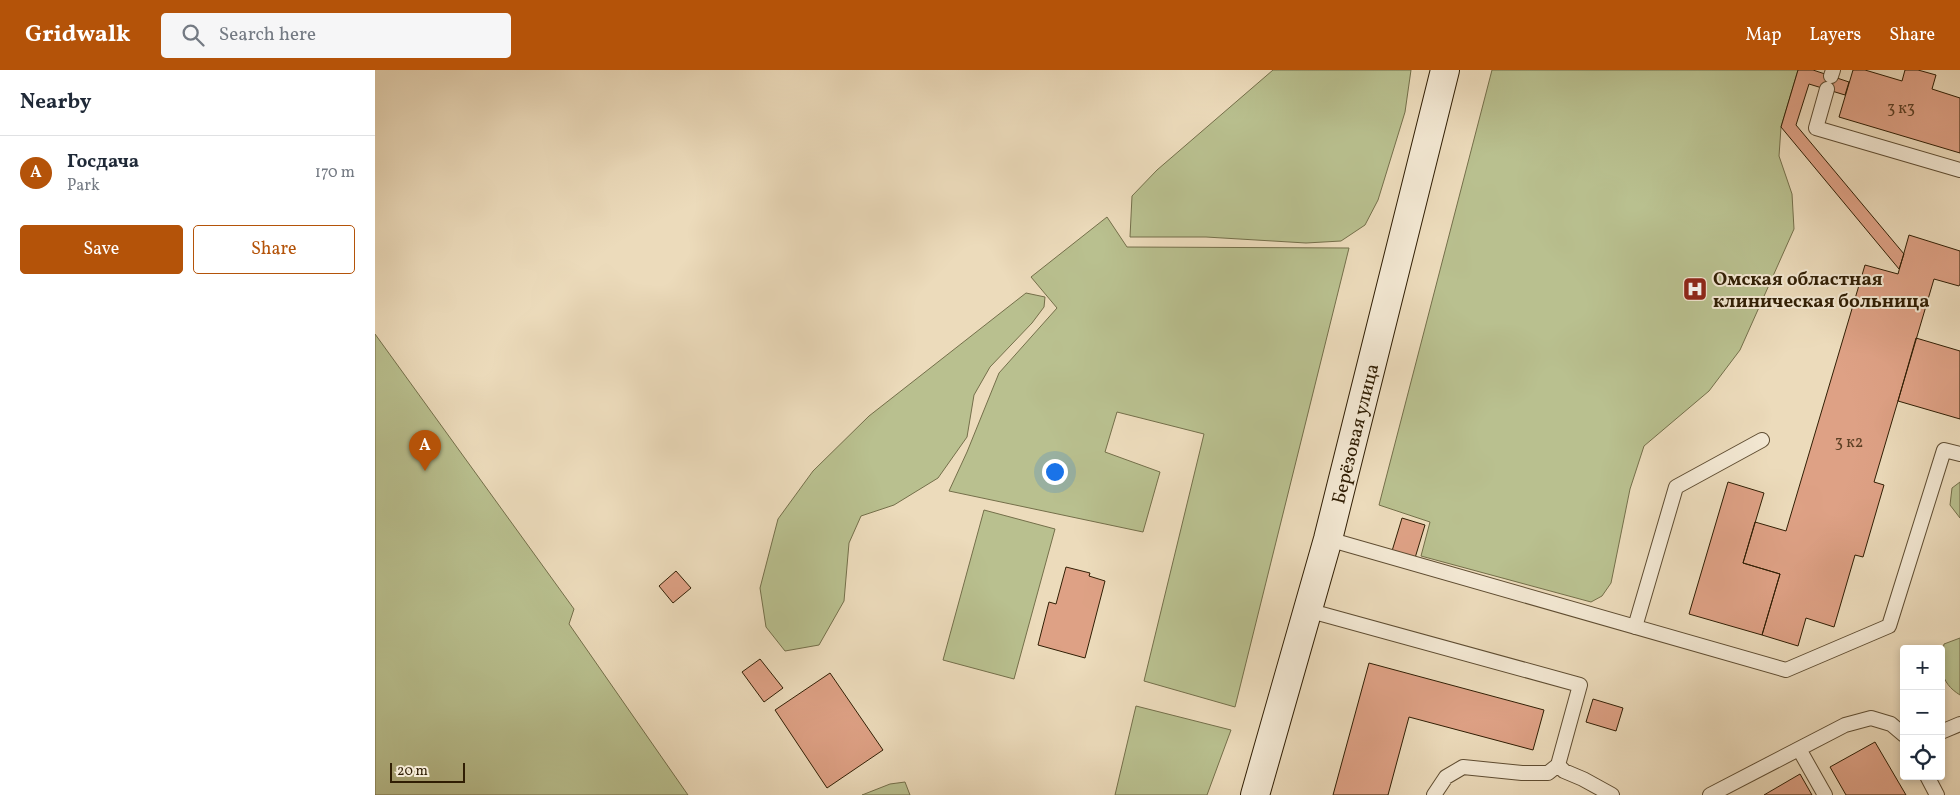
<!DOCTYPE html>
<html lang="en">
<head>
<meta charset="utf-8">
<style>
	:root { --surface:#fff; --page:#f6f6f7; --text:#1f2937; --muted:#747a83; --line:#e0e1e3; --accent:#b45309 }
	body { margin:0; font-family:Vollkorn,serif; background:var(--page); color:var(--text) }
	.controls { position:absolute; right:15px; bottom:15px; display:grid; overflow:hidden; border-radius:5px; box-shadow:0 2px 8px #0003 }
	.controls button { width:45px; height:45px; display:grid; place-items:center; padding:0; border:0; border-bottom:1px solid var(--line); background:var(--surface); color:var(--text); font:25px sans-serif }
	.scale { position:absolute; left:15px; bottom:12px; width:75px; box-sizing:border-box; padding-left:5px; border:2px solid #301e04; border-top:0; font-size:14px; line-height:18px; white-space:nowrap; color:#301e04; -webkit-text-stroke:4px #f3e8d3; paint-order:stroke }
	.you { position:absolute; left:679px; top:401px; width:18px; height:18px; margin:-12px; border:4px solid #fff; border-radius:50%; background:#1a73e8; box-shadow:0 0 0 8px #1a73e833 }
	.badge { display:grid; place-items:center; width:32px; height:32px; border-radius:50%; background:var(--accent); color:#fff; font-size:16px; font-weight:700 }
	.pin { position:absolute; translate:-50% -41px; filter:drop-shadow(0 1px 2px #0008) }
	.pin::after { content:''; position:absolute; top:26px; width:18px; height:15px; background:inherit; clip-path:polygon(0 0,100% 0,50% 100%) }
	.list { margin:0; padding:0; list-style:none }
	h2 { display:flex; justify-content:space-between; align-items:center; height:65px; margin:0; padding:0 20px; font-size:21px }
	h2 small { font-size:16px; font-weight:400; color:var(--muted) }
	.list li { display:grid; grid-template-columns:32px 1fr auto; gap:15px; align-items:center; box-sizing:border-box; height:75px; padding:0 20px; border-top:1px solid var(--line) }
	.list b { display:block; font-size:19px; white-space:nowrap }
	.list p { margin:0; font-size:16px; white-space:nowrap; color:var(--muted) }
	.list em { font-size:16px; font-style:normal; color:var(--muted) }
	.actions { display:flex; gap:10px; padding:15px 20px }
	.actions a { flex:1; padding:11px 0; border:1px solid var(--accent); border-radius:5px; text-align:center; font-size:18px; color:var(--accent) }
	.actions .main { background:var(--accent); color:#fff }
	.icon { flex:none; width:28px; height:28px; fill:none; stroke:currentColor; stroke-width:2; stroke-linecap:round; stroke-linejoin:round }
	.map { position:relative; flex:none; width:1585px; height:725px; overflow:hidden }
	header { display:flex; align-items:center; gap:30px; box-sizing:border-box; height:70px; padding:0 25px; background:var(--accent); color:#fff }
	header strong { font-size:24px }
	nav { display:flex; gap:28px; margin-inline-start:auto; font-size:18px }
	.search { width:350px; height:45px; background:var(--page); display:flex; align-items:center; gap:12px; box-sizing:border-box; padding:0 18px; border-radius:5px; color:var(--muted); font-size:19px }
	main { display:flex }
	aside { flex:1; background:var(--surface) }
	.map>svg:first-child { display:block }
</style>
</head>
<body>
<header>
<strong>Gridwalk</strong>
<div class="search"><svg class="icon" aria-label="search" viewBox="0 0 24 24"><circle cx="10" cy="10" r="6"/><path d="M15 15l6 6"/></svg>Search here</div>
<nav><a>Map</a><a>Layers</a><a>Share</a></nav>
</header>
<main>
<aside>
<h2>Nearby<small></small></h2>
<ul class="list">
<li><span class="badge">A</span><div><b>Госдача</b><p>Park</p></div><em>170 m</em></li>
</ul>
<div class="actions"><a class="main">Save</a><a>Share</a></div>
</aside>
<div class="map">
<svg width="1585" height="725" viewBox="0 0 1585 725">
	<rect width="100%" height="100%" fill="#ecdbbb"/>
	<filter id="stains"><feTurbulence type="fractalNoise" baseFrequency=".004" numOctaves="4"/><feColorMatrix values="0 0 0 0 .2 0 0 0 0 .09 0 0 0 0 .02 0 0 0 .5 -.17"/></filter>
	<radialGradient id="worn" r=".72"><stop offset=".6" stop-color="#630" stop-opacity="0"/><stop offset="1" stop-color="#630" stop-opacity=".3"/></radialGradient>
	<!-- green -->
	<path fill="#b9c08f" stroke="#746f4a" d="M898,0h138l-6,42 -27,88 -13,25 -24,16 -35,2 -100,-6h-76l2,-41 25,-26z
		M1117,0h306l-17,57 -2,29 13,38 2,35 -54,121 -31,41 -65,55 -14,43 -19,94 -9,13 -11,6 -170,-46 9,-34 -51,-17z
		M732,147l20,30 222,1 -114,459 -91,-26 60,-247 -87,-22 -12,40 55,20 -17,60 -194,-41 18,-39 32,-79 58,-65 -26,-31z
		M651,223l19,4 -1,10 -12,16 -42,44 -16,28 -7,42 -29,41 -44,27 -33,11 -12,27 -5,58 -25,44 -34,6 -19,-24 -6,-39 18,-69 35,-48 56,-55z
		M0,264l199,275 -5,15 119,171h-313z
		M1585,412v36l-10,-13 2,-17z
		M609,440l71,19 -41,150 -71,-19z
		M1585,568v57c-21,-13 -20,-29 -16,-51z
		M761,636l95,24 -24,65h-92z
		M530,712l5,13h-48l28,-11z"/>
	<!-- building -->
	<path fill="#dea185" stroke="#301e04" d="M1423,0h15l36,12 -4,13 -36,-11 -13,41 108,129 -5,15 -118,-142z
		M1478,0h12l37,11 3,-11h13l18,5 -4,14 28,9v55l-121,-36z
		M1534,165l51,16v33l-1,2 -25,-7 -60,203 10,3 -21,72 -8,-2 -21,72 -28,-9 -8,28 -36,-11 18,-61 -37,-11 12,-41 31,9 79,-266 33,9z
		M1541,268l44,13v68l-62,-18z
		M1353,412l36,11 -21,70 37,11 -18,61 -73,-21z
		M1027,448l23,7 -10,33 -23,-7z
		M691,497l24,6 -1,3 16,5 -20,77 -47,-13 11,-43 7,2z
		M301,501l15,17 -18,15 -14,-17z
		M385,589l23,29 -19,14 -22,-30z
		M994,593l175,47 -11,40 -124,-33 -21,78h-55z
		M455,603l53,77 -56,38 -52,-78z
		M1218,629l30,9 -7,23 -30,-9z
		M1500,672l31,53h-60l-16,-28z
		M1425,704l12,21h-48z"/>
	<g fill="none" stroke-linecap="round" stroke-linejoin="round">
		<defs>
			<path id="service" d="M1456,6l2,-6
				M1452,19l-11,39 144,42
				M953,469l458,131 103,-44 55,-176 16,4
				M932,540l273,75 -22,80 -10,8h-26l-59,-6 -17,10 -12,18
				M1260,557l41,-140 86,-47
				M1566,662l19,-8
				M1424,679l26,46
				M1183,695l6,6 19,8 29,16
				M1552,706l10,19
				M1335,725l135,-70 26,-7 20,6 13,11"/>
			<g id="secondary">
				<path id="s1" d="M880,725l73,-256 117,-469"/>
			</g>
		</defs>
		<!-- service casing -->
		<use href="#service" stroke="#5f4d32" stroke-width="16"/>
		<!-- secondary casing -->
		<use href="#secondary" stroke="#301e04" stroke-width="30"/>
		<!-- service -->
		<use href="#service" stroke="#f3e8d3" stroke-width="14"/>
		<!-- secondary -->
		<use href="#secondary" stroke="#f3e8d3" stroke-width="28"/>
	</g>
	<!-- icons -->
	<defs>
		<symbol id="hospital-square" viewBox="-11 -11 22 22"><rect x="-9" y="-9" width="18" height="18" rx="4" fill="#8f2418" stroke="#f3e8d3"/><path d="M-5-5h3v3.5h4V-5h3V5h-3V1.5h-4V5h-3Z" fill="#fff"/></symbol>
	</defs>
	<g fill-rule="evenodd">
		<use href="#hospital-square" x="1306" y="205" width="28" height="28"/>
	</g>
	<g text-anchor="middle" stroke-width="4" stroke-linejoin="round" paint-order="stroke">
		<!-- number labels -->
		<g font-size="16" fill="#5c3f24">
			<text x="1526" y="43">3 к3</text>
			<text x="1474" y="377">3 к2</text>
		</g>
		<!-- poi labels -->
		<g font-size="19" font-weight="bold" fill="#301e04" stroke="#f3e8d3" text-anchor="start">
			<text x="1338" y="215">Омская областная<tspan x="1338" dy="22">клиническая больница</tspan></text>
		</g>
		<!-- street labels -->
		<g font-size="19" fill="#301e04" stroke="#f3e8d3">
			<text dy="7" stroke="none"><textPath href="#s1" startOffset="375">Берёзовая улица</textPath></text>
		</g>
	</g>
	<rect width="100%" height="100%" filter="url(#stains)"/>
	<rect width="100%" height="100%" fill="url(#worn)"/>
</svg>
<div class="controls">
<button>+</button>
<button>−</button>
<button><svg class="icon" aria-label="locate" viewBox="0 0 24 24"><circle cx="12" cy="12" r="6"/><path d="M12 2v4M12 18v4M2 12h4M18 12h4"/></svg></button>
</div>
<div class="scale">20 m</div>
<div class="you"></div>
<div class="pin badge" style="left:50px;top:401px">A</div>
</div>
</main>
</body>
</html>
